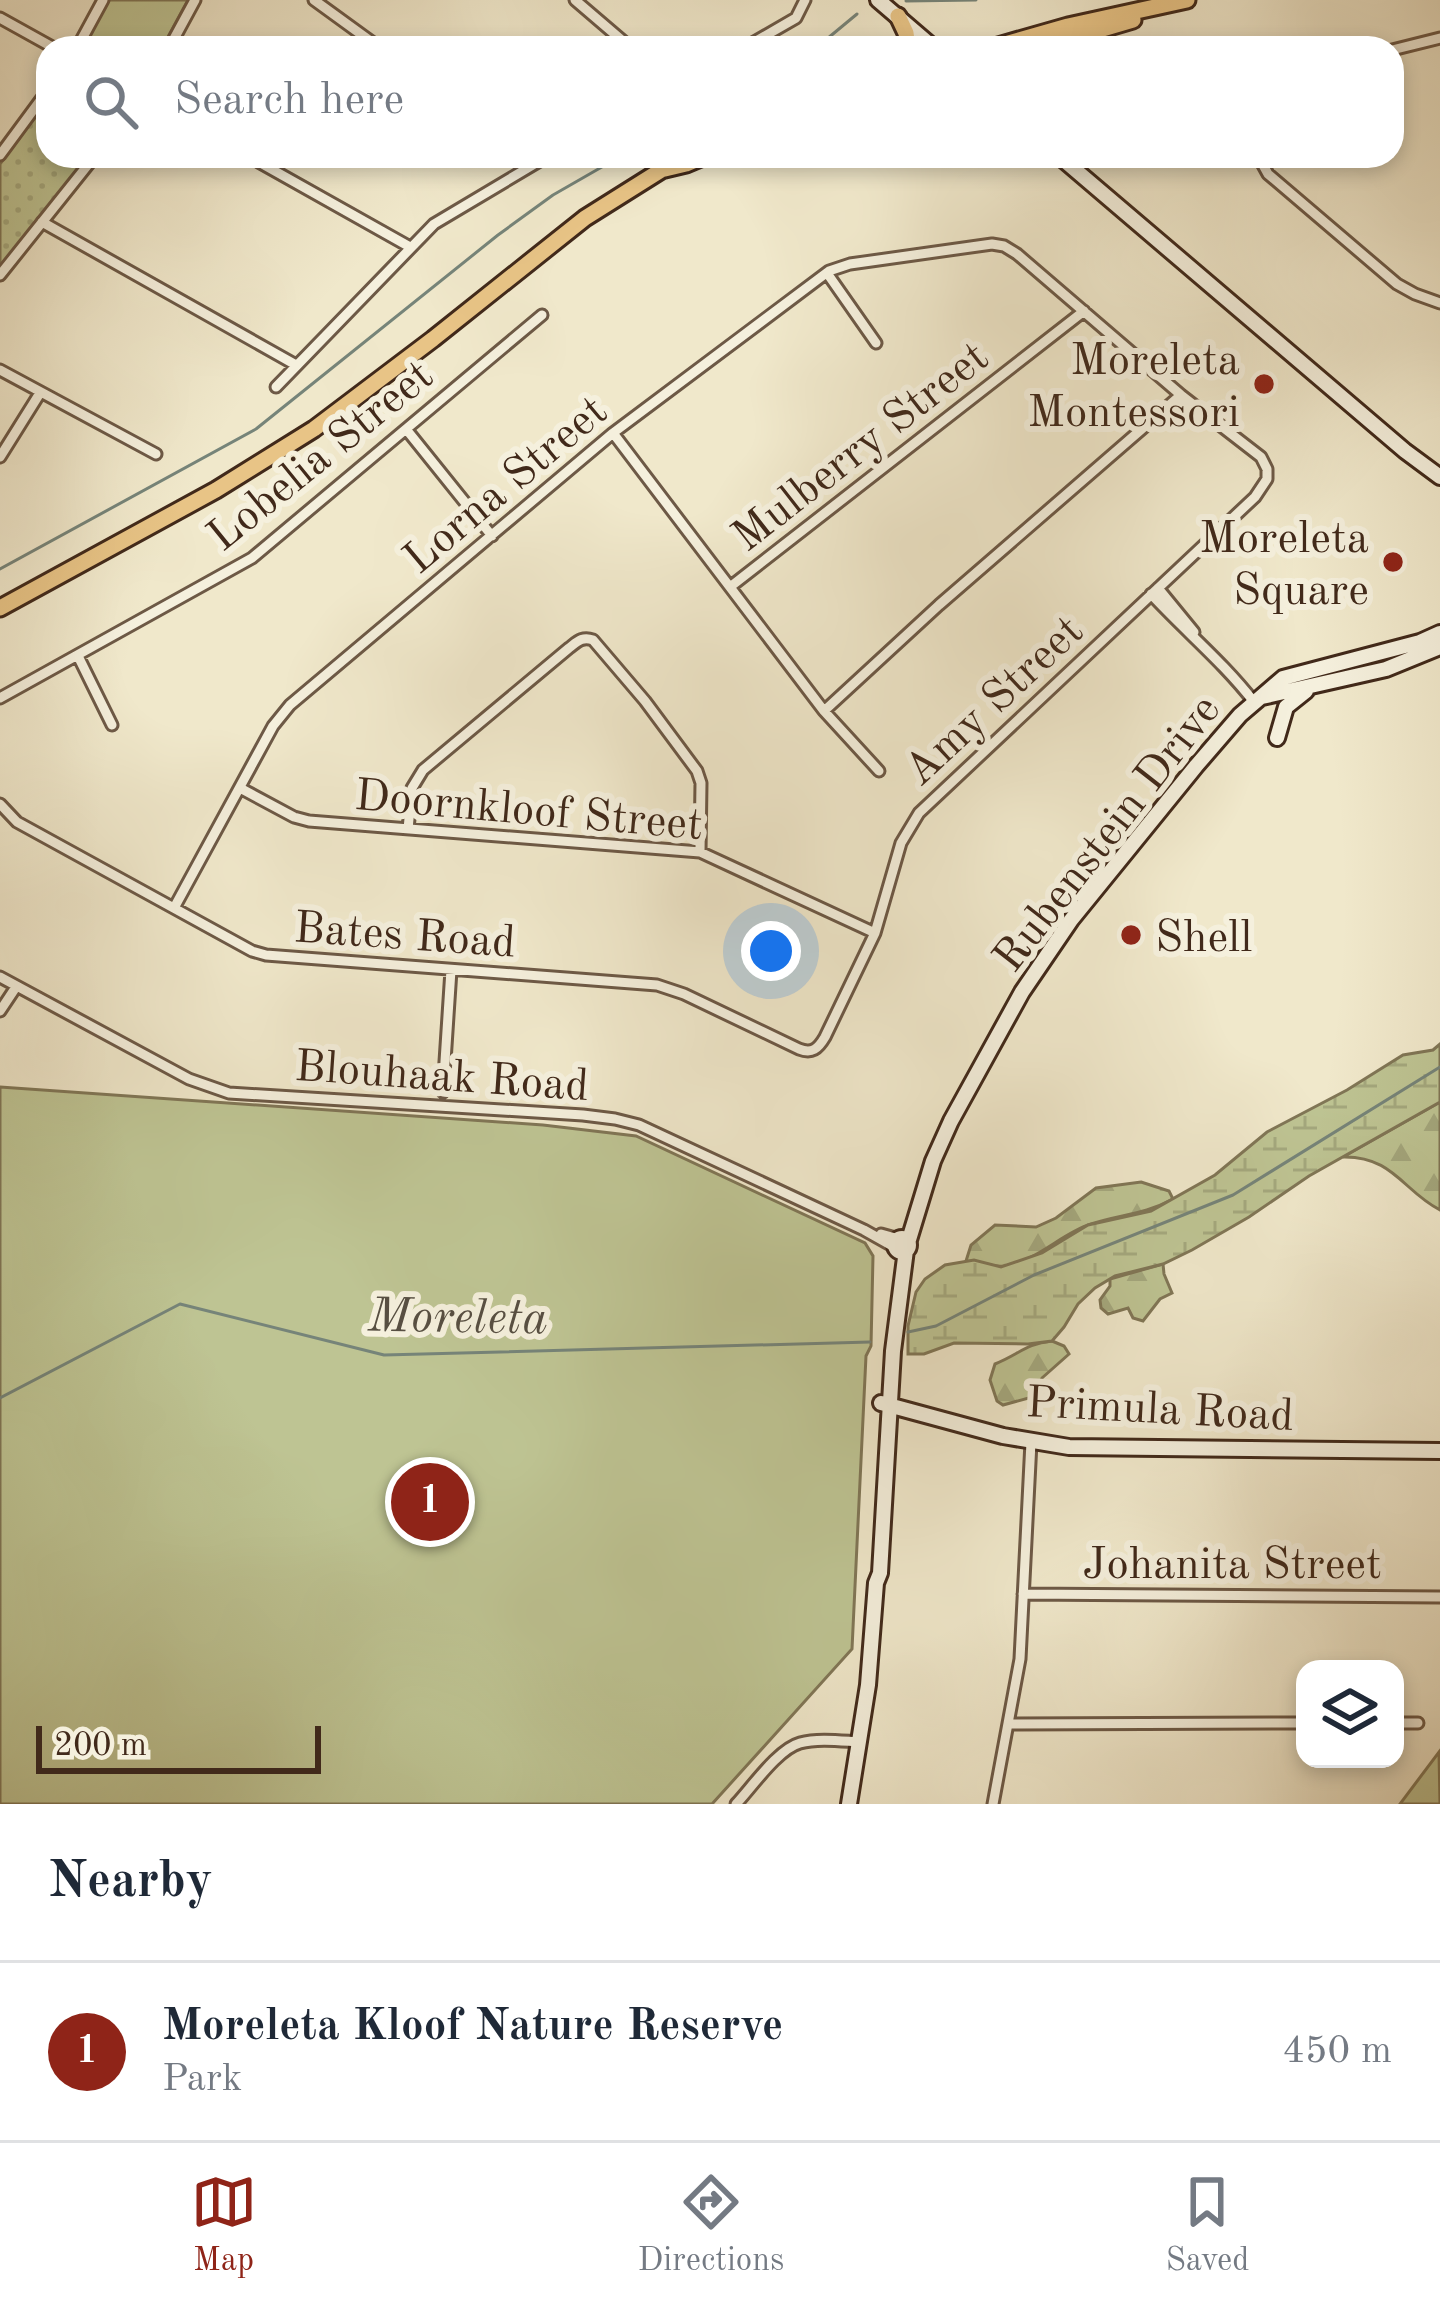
<!DOCTYPE html>
<html lang="en">
<head>
<meta charset="utf-8">
<style>
	:root { --surface:#fff; --page:#f6f6f7; --text:#1f2937; --muted:#747a83; --line:#e0e1e3; --accent:#8f2418 }
	body { margin:0; font-family:"Old Standard TT",serif; background:var(--page); color:var(--text) }
	.controls { position:absolute; right:36px; bottom:36px; display:grid; overflow:hidden; border-radius:24px; box-shadow:0 6px 18px #0003 }
	.controls button { width:108px; height:108px; display:grid; place-items:center; padding:0; border:0; border-bottom:3px solid var(--line); background:var(--surface); color:var(--text); font:60px sans-serif }
	.scale { position:absolute; left:36px; bottom:30px; width:285px; box-sizing:border-box; padding-left:12px; border:6px solid #41291a; border-top:0; font-size:33px; line-height:42px; white-space:nowrap; color:#41291a; -webkit-text-stroke:9px #f5f0dd; paint-order:stroke }
	.you { position:absolute; left:771px; top:951px; width:42px; height:42px; margin:-30px; border:9px solid #fff; border-radius:50%; background:#1a73e8; box-shadow:0 0 0 18px #1a73e833 }
	.badge { display:grid; place-items:center; width:78px; height:78px; border-radius:50%; background:var(--accent); color:#fff; font-size:39px; font-weight:700 }
	.pin { position:absolute; translate:-50% -50%; border:6px solid #fff; box-shadow:0 3px 12px #0006 }
	.list { margin:0; padding:0; list-style:none }
	h2 { display:flex; justify-content:space-between; align-items:center; height:156px; margin:0; padding:0 48px; font-size:51px }
	h2 small { font-size:39px; font-weight:400; color:var(--muted) }
	.list li { display:grid; grid-template-columns:78px 1fr auto; gap:36px; align-items:center; box-sizing:border-box; height:180px; padding:0 48px; border-top:3px solid var(--line) }
	.list b { display:block; font-size:45px; white-space:nowrap }
	.list p { margin:0; font-size:39px; white-space:nowrap; color:var(--muted) }
	.list em { font-size:39px; font-style:normal; color:var(--muted) }
	.icon { flex:none; width:66px; height:66px; fill:none; stroke:currentColor; stroke-width:2; stroke-linecap:round; stroke-linejoin:round }
	.map { position:relative; flex:none; width:1440px; height:1804px; overflow:hidden }
	.search { position:absolute; background:var(--surface); box-shadow:0 6px 18px #0003; left:36px; right:36px; top:36px; height:132px; display:flex; align-items:center; gap:30px; box-sizing:border-box; padding:0 42px; border-radius:36px; color:var(--muted); font-size:45px }
	.sheet { height:336px; background:var(--surface) }
	nav { display:flex; justify-content:space-around; align-items:center; box-sizing:border-box; height:168px; border-top:3px solid var(--line); background:var(--surface); font-size:33px; color:var(--muted) }
	nav a { display:grid; justify-items:center; gap:6px }
	nav .on { color:var(--accent) }
	.map>svg:first-child { display:block }
</style>
</head>
<body>
<div class="map">
<svg width="1440" height="1804" viewBox="0 0 1440 1804">
	<defs>
		<pattern id="grass-dots" width="8" height="8" patternUnits="userSpaceOnUse" patternTransform="scale(3)"><rect width="8" height="8" fill="#bec493"/><path d="M2 2h.1M6 6h.1" fill="none" stroke="#a4a87e" stroke-width="1.8" stroke-linecap="round"/></pattern>
		<pattern id="forest-firs" width="22" height="20" patternUnits="userSpaceOnUse" patternTransform="scale(3)"><rect width="22" height="20" fill="#bec493"/><path d="M5 1l3.5 6h-7zM16 11l3.5 6h-7z" fill="#a4a87e"/></pattern>
		<pattern id="wetland-marsh" width="20" height="14" patternUnits="userSpaceOnUse" patternTransform="scale(3)"><rect width="20" height="14" fill="#bec493"/><path d="M1 5h8M5 5V1M11 12h8M15 12V8" fill="none" stroke="#a4a87e"/></pattern>
	</defs>
	<rect width="100%" height="100%" fill="#f0e8cb"/>
	<filter id="stains"><feTurbulence type="fractalNoise" baseFrequency=".00167" numOctaves="4"/><feColorMatrix values="0 0 0 0 .2 0 0 0 0 .09 0 0 0 0 .02 0 0 0 .5 -.17"/></filter>
	<radialGradient id="worn" r=".72"><stop offset=".6" stop-color="#630" stop-opacity="0"/><stop offset="1" stop-color="#630" stop-opacity=".3"/></radialGradient>
	<!-- grass -->
	<path fill="url(#grass-dots)" stroke="#807656" stroke-width="3" d="M48,99v57h42l-90,112v-104z"/>
	<!-- forest -->
	<path fill="url(#forest-firs)" stroke="#807656" stroke-width="3" d="M1440,1102v108c-37,-19 -47,-54 -97,-53z
		M1141,1182l28,9 4,8c-30,16 -52,15 -82,25 -31,10 -53,37 -87,42 -12,2 -25,-5 -38,-5l5,-16 24,-20 41,2 20,-9 40,-30z
		M1163,1264l1,10 8,19 -12,6 -17,22 -10,-3 -5,-10 -20,6 -7,-6 -1,-8 10,-14v-7z
		M1052,1341l12,5 5,8 -27,24 -6,18 -33,9 -6,-4 -7,-21 5,-16c25,-10 30,-20 57,-23z"/>
	<!-- wetland -->
	<path fill="url(#wetland-marsh)" stroke="#807656" stroke-width="3" d="M1440,1044v58l-131,74 -60,41 -57,33 -29,14 -48,12 -20,12 -17,16 -14,23 -12,14 -24,3 -74,-1 -30,11h-16v-28l8,-34 9,-13 20,-14 29,-5 27,7 41,-14 46,-28 63,-14 64,-36 52,-43 80,-42 56,-35 30,-5z"/>
	<!-- park -->
	<path fill="#bec493" stroke="#807656" stroke-width="3" d="M108,0h80l-26,48h-79z
		M0,1087l543,38 93,11 229,107 8,13 -2,90 -5,10 -14,293 -140,155h-712z
		M1439,1752l1,52h-40z"/>
	<g fill="none" stroke-linecap="round" stroke-linejoin="round">
		<!-- stream -->
		<path stroke="#768479" stroke-width="3" d="M906,1l70,-1
			M816,48l41,-34
			M0,569l256,-140 242,-194 55,-40 68,-39
			M908,1332l28,-6 98,-51 199,-80 207,-128
			M0,1398l180,-94 204,51 486,-13"/>
		<defs>
			<path id="street" d="M314,0l66,48
				M575,0l56,48
				M0,18l54,30
				M77,48l26,-48
				M169,48l26,-48
				M744,48l52,-30 9,-18
				M1392,50l48,-12
				M0,155l48,-65
				M248,156l162,91
				M1258,156l10,18 129,110 18,10 25,9
				M42,222l254,143
				M827,273l49,70
				M0,275l95,-119
				M0,370l156,84
				M276,387l158,-163 114,-68
				M406,429l86,107
				M613,433l211,278 55,60
				M0,457l40,-64
				M730,587l354,-276
				M1158,588l36,44
				M1151,594c34,37 72,68 103,108
				M78,656l34,69
				M0,698l252,-140 290,-243
				M824,711l115,-106 242,-210
				M240,788l54,29 15,4 391,31 175,81
				M0,804l17,18 235,129 14,4 391,30 27,9 115,55c13,5 19,0 26,-12l50,-104 26,-90 18,-30 336,-316 12,-18v-10l-6,-12 -80,-62 -164,-141 -13,-8 -12,-2 -142,20 -21,7 -216,162 -323,272 -17,21 -99,182
				M408,829l4,-41 11,-18 146,-122c8,-6 13,-12 24,-8l52,61 52,70 4,12 -1,69
				M0,977l189,102 40,14 354,22 32,4 24,6 225,105 32,18
				M0,1011l16,-24
				M443,1092l8,-122
				M881,1234l18,5
				M1023,1594l417,3
				M1395,1723h23
				M1009,1724l296,-1
				M736,1804c16,-17 42,-55 64,-61 18,-5 41,-2 59,-1
				M993,1804l27,-145 11,-217"/>
			<path id="secondary" d="M878,0l56,48
				M1059,156l346,295 35,26
				M1262,697l124,-28 54,-22
				M1277,738l9,-31 20,-16
				M895 1245a7 7 0 1 1 14 0a7 7 0 1 1-14 0Z
				M908,1243l25,-82 18,-40 71,-129 49,-72 125,-154 44,-51 43,-37 137,-36 20,-9
				M881,1403l122,33 66,11 371,4
				M849,1804l19,-119 8,-102 4,-10 13,-222 13,-101"/>
			<path id="primary" d="M898,16l8,17 2,15
				M991,48l77,-22 119,-26
				M1038,48l95,-28
				M665,169l21,-5 19,-8
				M0,608l216,-118 98,-61 119,-90 152,-121 78,-49 15,-13"/>
		</defs>
		<!-- street casing -->
		<use href="#street" stroke="#6d5946" stroke-width="15"/>
		<!-- secondary casing -->
		<use href="#secondary" stroke="#41291a" stroke-width="20"/>
		<!-- primary casing -->
		<use href="#primary" stroke="#41291a" stroke-width="21"/>
		<!-- street -->
		<use href="#street" stroke="#f5f0dd" stroke-width="9"/>
		<!-- secondary -->
		<use href="#secondary" stroke="#f5f0dd" stroke-width="14"/>
		<!-- primary -->
		<use href="#primary" stroke="#e8c486" stroke-width="15"/>
	</g>
	<!-- markers -->
	<g fill="#8f2418" stroke="#f5f0dd" stroke-width="4.5">
		<circle cx="1264" cy="384" r="12"/>
		<circle cx="1393" cy="562" r="12"/>
		<circle cx="1131" cy="935" r="12"/>
	</g>
	<g text-anchor="middle" stroke-width="12" stroke-linejoin="round" paint-order="stroke">
		<!-- poi labels -->
		<g font-size="45" fill="#41291a" stroke="#f5f0dd" text-anchor="end">
			<text x="1240" y="374">Moreleta<tspan x="1240" dy="52">Montessori</tspan></text>
			<text x="1369" y="552">Moreleta<tspan x="1369" dy="52">Square</tspan></text>
			<text x="1155" y="951" text-anchor="start">Shell</text>
		</g>
		<!-- street labels -->
		<g font-size="45" fill="#41291a" stroke="#f5f0dd">
			<text transform="translate(859 445) rotate(-38)" y="16">Mulberry Street</text>
			<text transform="translate(319 454) rotate(-39)" y="16">Lobelia Street</text>
			<text transform="translate(504 483) rotate(-40)" y="16">Lorna Street</text>
			<text transform="translate(992 699) rotate(-43)" y="16">Amy Street</text>
			<text transform="translate(529 808) rotate(5)" y="16">Doornkloof Street</text>
			<text transform="translate(1105 832) rotate(-52)" y="16">Rubenstein Drive</text>
			<text transform="translate(405 933) rotate(4)" y="16">Bates Road</text>
			<text transform="translate(442 1074) rotate(4)" y="16">Blouhaak Road</text>
			<text transform="translate(1160 1407) rotate(3)" y="16">Primula Road</text>
			<text x="1232" y="1578">Johanita Street</text>
		</g>
		<!-- water labels -->
		<g font-size="48" font-style="italic" fill="#574f42" stroke="#f5f0dd">
			<text transform="translate(458 1315) rotate(1)" y="17">Moreleta</text>
		</g>
	</g>
	<rect width="100%" height="100%" filter="url(#stains)"/>
	<rect width="100%" height="100%" fill="url(#worn)"/>
</svg>
<div class="controls">
<button><svg class="icon" aria-label="layers" viewBox="0 0 24 24"><path d="M12 4l9 5-9 5-9-5zM3 14l9 5 9-5"/></svg></button>
</div>
<div class="scale">200 m</div>
<div class="you"></div>
<div class="pin badge" style="left:430px;top:1502px">1</div>
<div class="search"><svg class="icon" aria-label="search" viewBox="0 0 24 24"><circle cx="10" cy="10" r="6"/><path d="M15 15l6 6"/></svg>Search here</div>
</div>
<section class="sheet">
<h2>Nearby<small></small></h2>
<ul class="list">
<li><span class="badge">1</span><div><b>Moreleta Kloof Nature Reserve</b><p>Park</p></div><em>450 m</em></li>
</ul>
</section>
<nav>
<a class="on"><svg class="icon" aria-label="map" viewBox="0 0 24 24"><path d="M3 6l6-2 6 2 6-2v14l-6 2-6-2-6 2zM9 4v14M15 6v14"/></svg>Map</a>
<a><svg class="icon" aria-label="directions" viewBox="0 0 24 24"><path d="M12 3l9 9-9 9-9-9zM9 14v-3h6M13 9l2 2-2 2"/></svg>Directions</a>
<a><svg class="icon" aria-label="saved" viewBox="0 0 24 24"><path d="M7 4h10v16l-5-4-5 4z"/></svg>Saved</a>
</nav>
</body>
</html>
